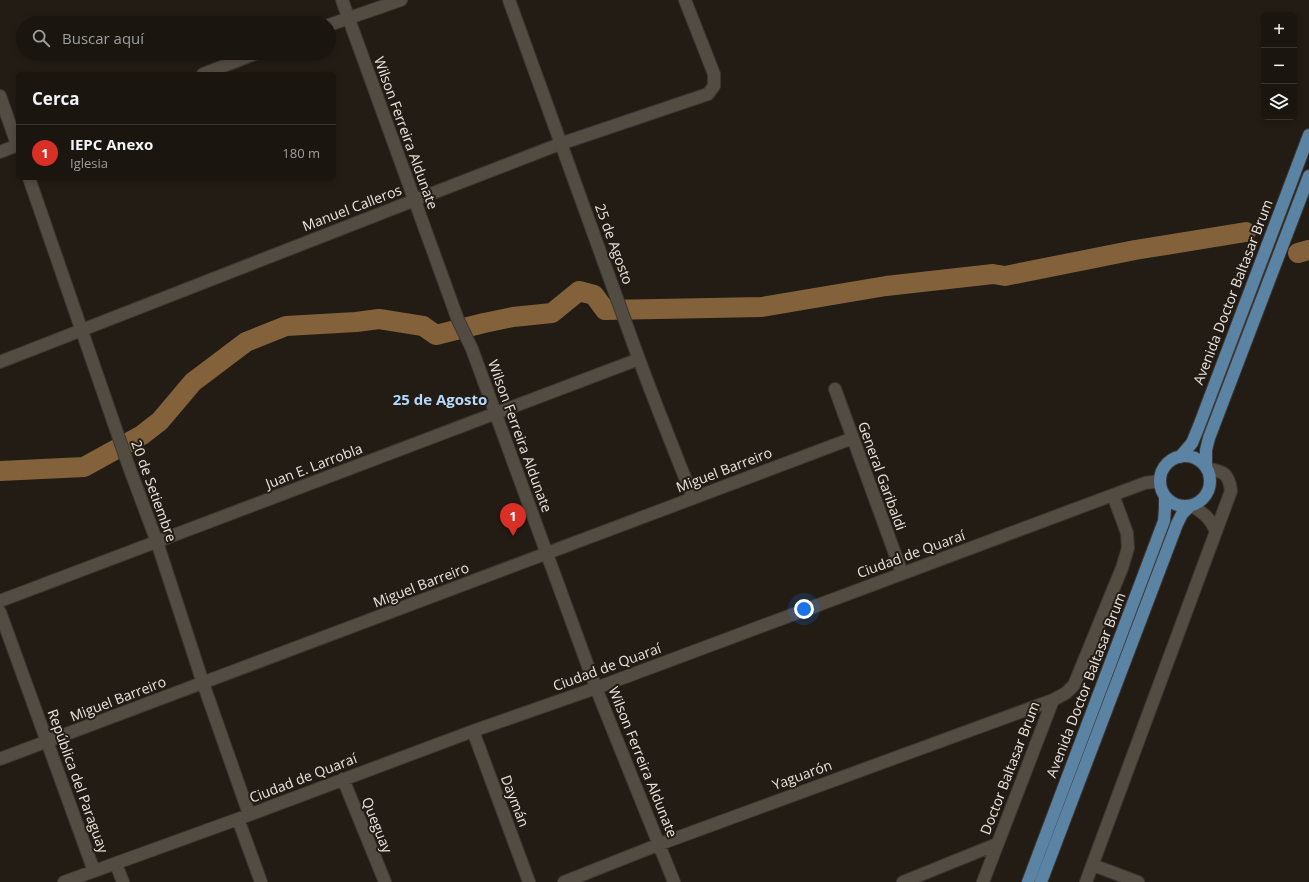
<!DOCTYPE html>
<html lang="es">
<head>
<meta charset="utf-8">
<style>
	:root { --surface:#1a150f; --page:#231e18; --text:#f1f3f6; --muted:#9f9f9e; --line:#38342f; --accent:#d93025 }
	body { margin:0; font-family:"Open Sans",sans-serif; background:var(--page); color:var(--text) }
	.controls { position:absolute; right:12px; top:12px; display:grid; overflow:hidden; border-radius:6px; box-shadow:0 2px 6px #0003 }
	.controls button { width:36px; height:36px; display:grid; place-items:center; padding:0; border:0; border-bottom:1px solid var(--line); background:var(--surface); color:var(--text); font:20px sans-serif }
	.you { position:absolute; left:804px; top:609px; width:14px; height:14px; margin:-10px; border:3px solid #fff; border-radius:50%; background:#1a73e8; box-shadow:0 0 0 6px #1a73e833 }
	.badge { display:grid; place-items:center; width:26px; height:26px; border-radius:50%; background:var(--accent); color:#fff; font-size:13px; font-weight:700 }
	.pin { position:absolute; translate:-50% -33px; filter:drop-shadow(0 1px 2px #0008) }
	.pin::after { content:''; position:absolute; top:21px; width:14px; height:12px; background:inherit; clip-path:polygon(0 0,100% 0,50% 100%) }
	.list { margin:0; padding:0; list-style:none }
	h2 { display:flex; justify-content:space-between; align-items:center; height:52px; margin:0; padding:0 16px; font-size:17px }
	h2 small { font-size:13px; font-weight:400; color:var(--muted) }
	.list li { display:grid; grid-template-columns:26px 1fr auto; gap:12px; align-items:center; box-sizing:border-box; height:56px; padding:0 16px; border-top:1px solid var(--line) }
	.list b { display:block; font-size:15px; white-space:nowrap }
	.list p { margin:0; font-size:13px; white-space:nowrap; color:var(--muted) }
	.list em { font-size:13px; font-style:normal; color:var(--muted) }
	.icon { flex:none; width:22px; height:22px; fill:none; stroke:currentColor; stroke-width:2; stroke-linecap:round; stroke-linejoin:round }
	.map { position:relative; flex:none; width:1309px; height:882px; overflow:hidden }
	.search { position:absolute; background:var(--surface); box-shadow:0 2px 6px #0003; left:16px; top:16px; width:320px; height:44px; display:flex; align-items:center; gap:10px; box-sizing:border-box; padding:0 14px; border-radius:22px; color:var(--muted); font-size:15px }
	.panel { position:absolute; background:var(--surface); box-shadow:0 2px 6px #0003; left:16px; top:72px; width:320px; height:108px; border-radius:6px }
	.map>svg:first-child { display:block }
</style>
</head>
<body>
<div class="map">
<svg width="1309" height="882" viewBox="0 0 1309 882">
	<rect width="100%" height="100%" fill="#221c14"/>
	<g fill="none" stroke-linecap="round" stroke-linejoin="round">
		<!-- river -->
		<path stroke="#83623b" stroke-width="20" d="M1298,253l11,-3
			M0,471l84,-4 58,-32 18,-14 33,-39 53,-40 40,-16 70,-4 23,-3 44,7 13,9 48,-12 29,-6 39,-4 27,-22 15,4 11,15 157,-3 124,-21 107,-12 12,2 130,-26 111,-18"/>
		<defs>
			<path id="minor" d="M342,0l116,320 14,29 124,339 78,194
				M509,0c39,110 80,219 119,329 20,57 43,113 65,169
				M329,25l72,-25
				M203,74l54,-21
				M0,96l18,51
				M0,152l18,-7
				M29,178l100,289 28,75 46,141 46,131
				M0,362l415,-162 145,-56 148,-50 6,-8v-12l-29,-74
				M835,389l67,184
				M1192,506c12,7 19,13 24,26
				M0,601l639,-242
				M0,612l94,259
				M473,731l56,151
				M0,759l853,-321
				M343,779l42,103
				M238,819l23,63
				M116,864l7,18
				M1093,865l45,17
				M64,882l174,-63 235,-88 123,-43 549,-205 15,-2
				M564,882l96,-38 393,-144
				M903,882l94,-38
				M983,882l70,-182 13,-7 8,-8 48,-117 6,-20 -1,-15 -14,-38
				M1086,882l145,-391c-2,-18 -8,-20 -24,-22"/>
			<path id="major" d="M1160 481a25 25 0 1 1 50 0a25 25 0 1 1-50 0Z
				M1180,457l12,-14 7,-17 110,-291
				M1206,466v-16l3,-12 100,-262
				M1028,882l136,-361 1,-12v-13
				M1041,882l136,-358 5,-10 8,-8"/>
		</defs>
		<!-- minor casing -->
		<use href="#minor" stroke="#3d3733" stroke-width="14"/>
		<!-- major casing -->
		<use href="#major" stroke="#3d3733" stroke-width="14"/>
		<!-- minor -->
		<use href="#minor" stroke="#534c43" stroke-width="12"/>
		<!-- major -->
		<use href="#major" stroke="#5b83a4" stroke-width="12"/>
	</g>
	<g text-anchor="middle" stroke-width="4" stroke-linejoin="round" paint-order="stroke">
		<!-- street labels -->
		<g font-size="14" fill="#e9e4df" stroke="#221c14">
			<text transform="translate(406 133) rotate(70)" y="5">Wilson Ferreira Aldunate</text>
			<text transform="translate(352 208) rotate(-21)" y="5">Manuel Calleros</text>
			<text transform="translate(614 244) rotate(70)" y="5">25 de Agosto</text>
			<text transform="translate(1233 292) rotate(-69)" y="5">Avenida Doctor Baltasar Brum</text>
			<text transform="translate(520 436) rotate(70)" y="5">Wilson Ferreira Aldunate</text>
			<text transform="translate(314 466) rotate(-21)" y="5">Juan E. Larrobla</text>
			<text transform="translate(724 470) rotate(-21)" y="5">Miguel Barreiro</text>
			<text transform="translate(882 476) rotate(70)" y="5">General Garibaldi</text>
			<text transform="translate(154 491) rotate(70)" y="5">20 de Setiembre</text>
			<text transform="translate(911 554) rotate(-20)" y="5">Ciudad de Quaraí</text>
			<text transform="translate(421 585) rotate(-21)" y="5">Miguel Barreiro</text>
			<text transform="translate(607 667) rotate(-20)" y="5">Ciudad de Quaraí</text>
			<text transform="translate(1086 685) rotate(-69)" y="5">Avenida Doctor Baltasar Brum</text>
			<text transform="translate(118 699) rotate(-21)" y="5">Miguel Barreiro</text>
			<text transform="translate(643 762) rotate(68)" y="5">Wilson Ferreira Aldunate</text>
			<text transform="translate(1010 768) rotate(-69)" y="5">Doctor Baltasar Brum</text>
			<text transform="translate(802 775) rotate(-20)" y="5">Yaguarón</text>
			<text transform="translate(303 778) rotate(-21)" y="5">Ciudad de Quaraí</text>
			<text transform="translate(78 781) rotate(70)" y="5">República del Paraguay</text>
			<text transform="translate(515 801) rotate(69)" y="5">Daymán</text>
			<text transform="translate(377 825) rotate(68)" y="5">Queguay</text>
		</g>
		<!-- neighbourhood labels -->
		<g font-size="15" font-weight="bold" fill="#b5d9fb" stroke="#221c14">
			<text x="440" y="405">25 de Agosto</text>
		</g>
	</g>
</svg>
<div class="controls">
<button>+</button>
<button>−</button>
<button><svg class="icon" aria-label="layers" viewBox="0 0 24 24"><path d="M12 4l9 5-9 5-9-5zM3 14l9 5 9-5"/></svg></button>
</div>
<div class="you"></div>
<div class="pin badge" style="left:513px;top:536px">1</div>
<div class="search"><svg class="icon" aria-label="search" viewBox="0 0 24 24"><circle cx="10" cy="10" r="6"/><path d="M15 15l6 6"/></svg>Buscar aquí</div>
<section class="panel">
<h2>Cerca<small></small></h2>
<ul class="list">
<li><span class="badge">1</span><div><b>IEPC Anexo</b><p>Iglesia</p></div><em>180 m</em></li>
</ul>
</section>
</div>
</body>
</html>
